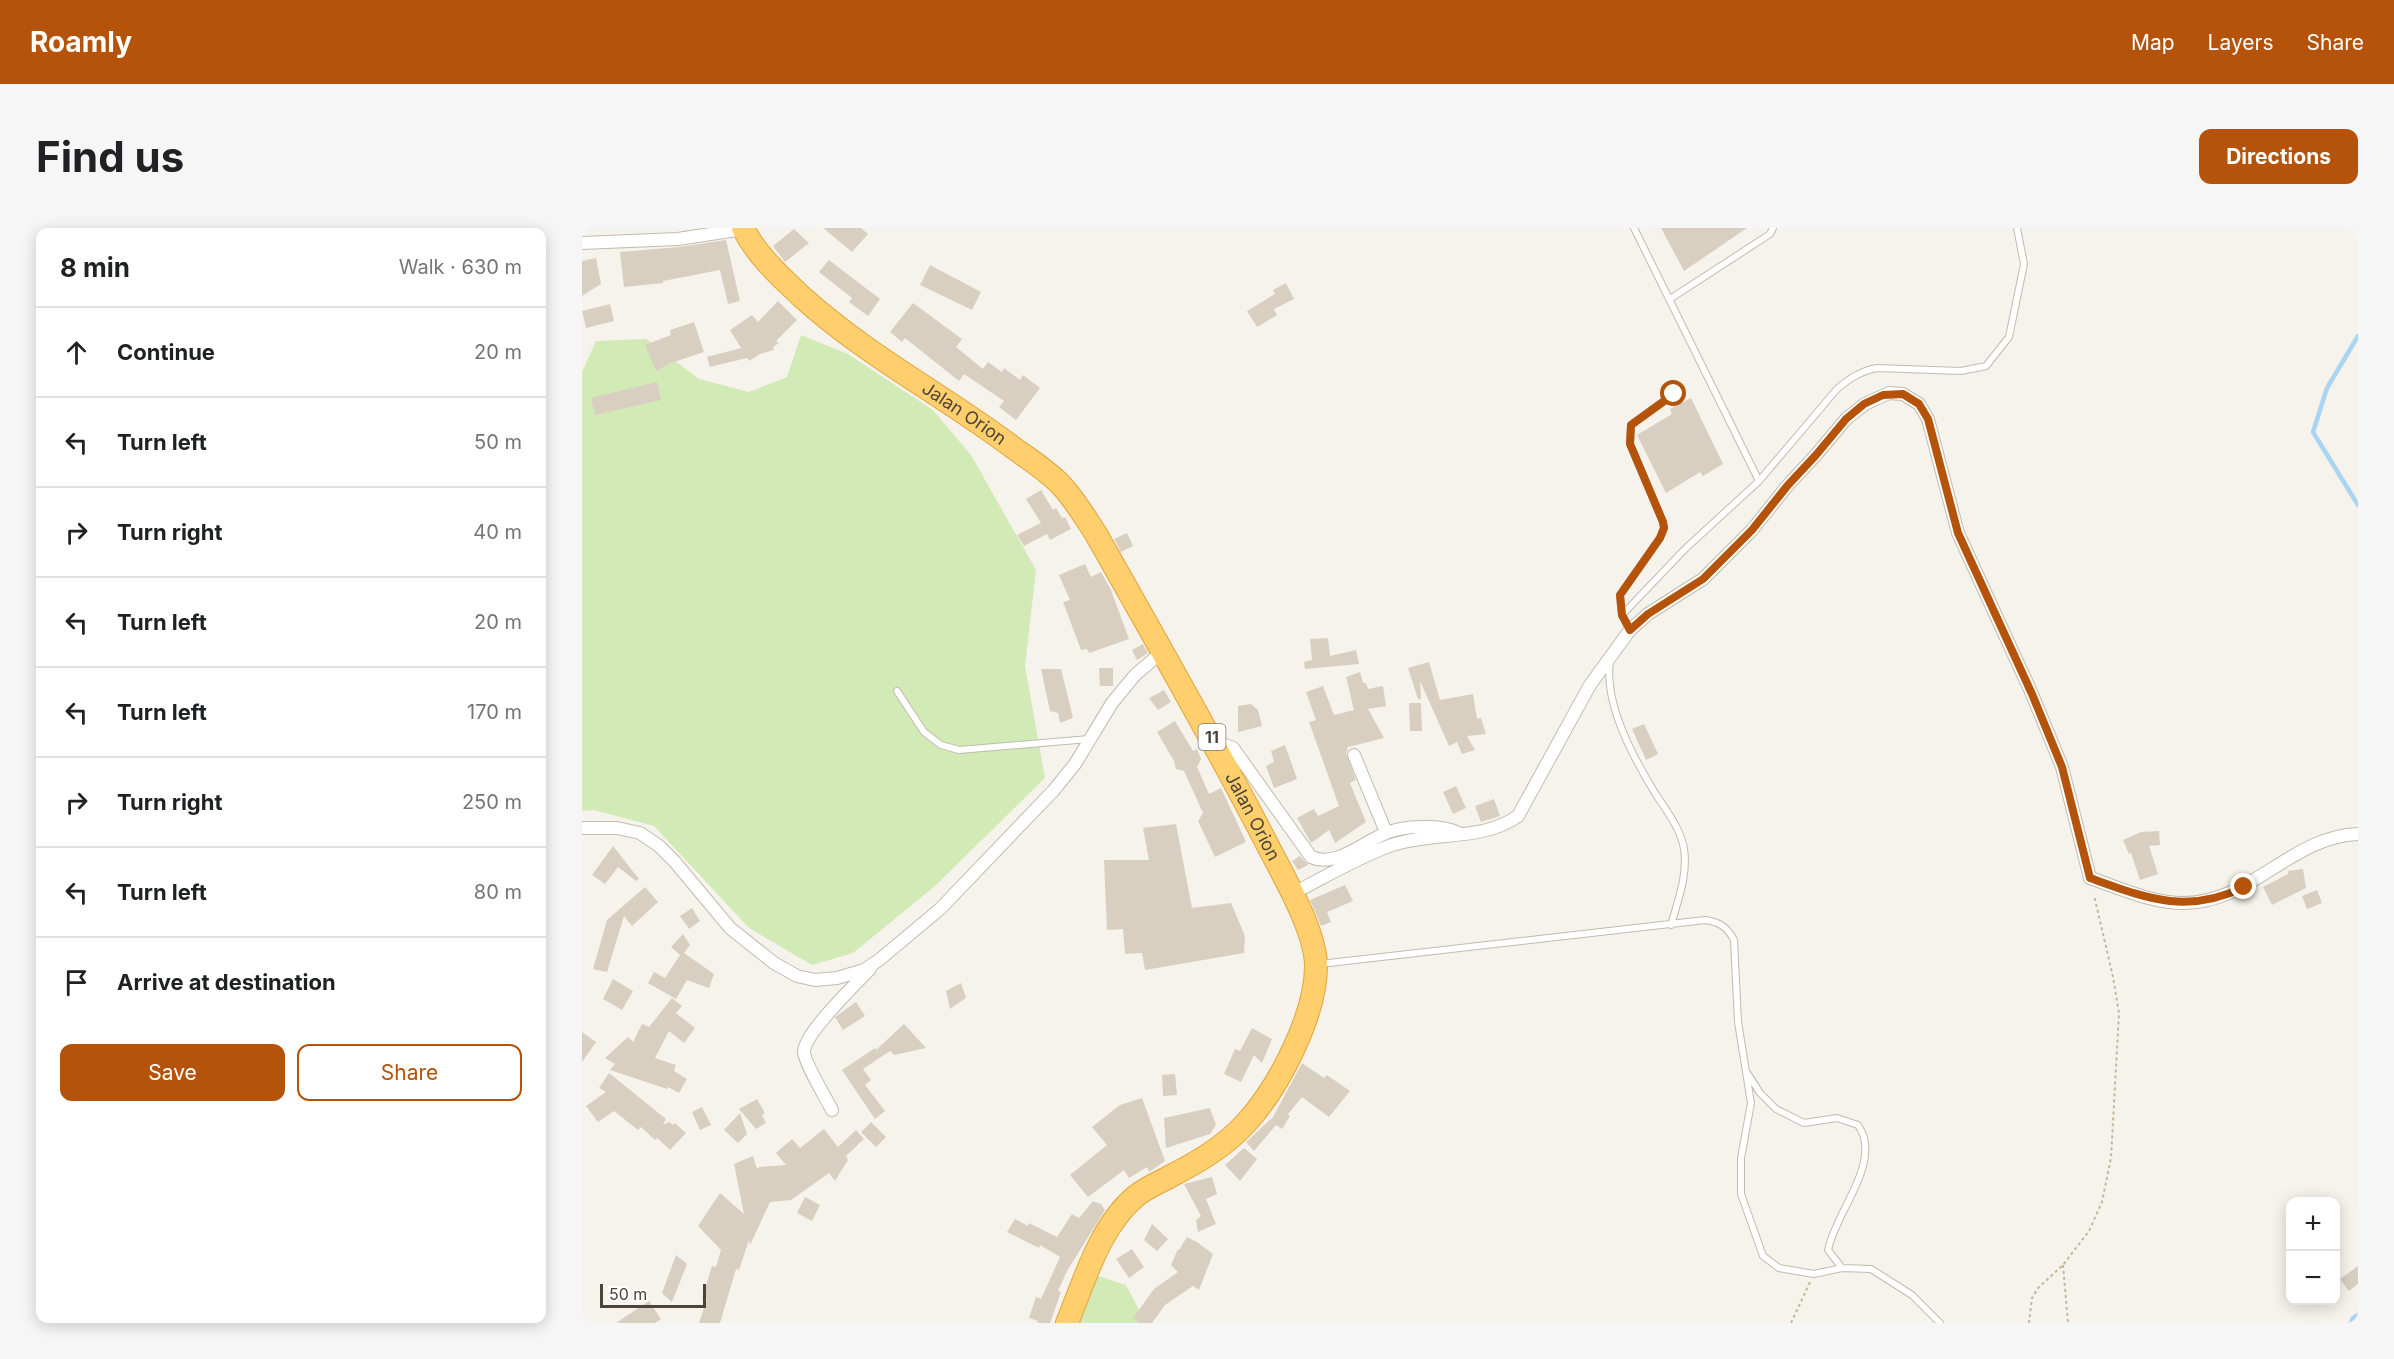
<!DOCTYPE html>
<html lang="en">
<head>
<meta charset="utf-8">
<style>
	:root { --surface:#fff; --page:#f6f6f6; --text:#202124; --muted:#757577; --line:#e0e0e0; --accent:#b45309 }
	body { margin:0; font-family:Inter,sans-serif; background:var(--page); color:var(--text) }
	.controls { position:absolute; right:18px; bottom:18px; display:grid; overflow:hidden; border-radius:12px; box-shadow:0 3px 15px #0003 }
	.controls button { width:54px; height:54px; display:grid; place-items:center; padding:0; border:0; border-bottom:2px solid var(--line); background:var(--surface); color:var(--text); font:30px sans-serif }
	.scale { position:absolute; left:18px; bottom:15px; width:106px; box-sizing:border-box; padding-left:6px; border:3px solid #4b4439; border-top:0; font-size:16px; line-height:21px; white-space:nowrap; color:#4b4439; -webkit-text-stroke:4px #fff; paint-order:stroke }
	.stop { position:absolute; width:18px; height:18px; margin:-14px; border:4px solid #b45309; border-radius:50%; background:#fff }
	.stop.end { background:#b45309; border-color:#fff; box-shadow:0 2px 6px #0008 }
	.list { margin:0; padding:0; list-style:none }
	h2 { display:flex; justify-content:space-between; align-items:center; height:78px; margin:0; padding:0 24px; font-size:26px }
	h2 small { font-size:20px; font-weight:400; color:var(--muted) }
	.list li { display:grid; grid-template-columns:39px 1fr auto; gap:18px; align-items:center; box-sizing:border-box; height:90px; padding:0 24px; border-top:2px solid var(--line) }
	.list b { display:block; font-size:22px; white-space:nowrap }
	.list em { font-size:20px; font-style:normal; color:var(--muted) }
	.actions { display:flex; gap:12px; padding:18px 24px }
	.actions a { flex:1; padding:14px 0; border:2px solid var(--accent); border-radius:12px; text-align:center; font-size:21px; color:var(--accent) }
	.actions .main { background:var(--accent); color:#fff }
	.icon { flex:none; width:33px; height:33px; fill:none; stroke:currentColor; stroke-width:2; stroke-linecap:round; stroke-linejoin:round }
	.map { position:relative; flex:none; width:1776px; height:1095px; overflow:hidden; border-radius:12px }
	header { display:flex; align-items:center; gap:36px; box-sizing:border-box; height:84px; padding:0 30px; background:var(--accent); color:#fff }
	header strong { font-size:28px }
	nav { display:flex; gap:33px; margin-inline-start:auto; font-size:21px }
	.intro { display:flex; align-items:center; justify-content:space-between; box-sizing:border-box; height:144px; padding:0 36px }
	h1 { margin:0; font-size:42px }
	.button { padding:15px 27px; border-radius:12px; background:var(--accent); color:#fff; font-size:21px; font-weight:700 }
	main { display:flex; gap:36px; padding:0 36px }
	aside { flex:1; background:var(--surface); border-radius:12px; box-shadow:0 3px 15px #0003 }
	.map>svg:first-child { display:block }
</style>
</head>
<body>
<header>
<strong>Roamly</strong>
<nav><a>Map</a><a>Layers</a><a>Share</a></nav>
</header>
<div class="intro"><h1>Find us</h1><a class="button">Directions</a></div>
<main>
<aside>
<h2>8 min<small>Walk · 630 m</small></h2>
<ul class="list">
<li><svg class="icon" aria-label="ahead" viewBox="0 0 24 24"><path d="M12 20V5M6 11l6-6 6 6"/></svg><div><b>Continue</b></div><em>20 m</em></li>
<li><svg class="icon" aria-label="left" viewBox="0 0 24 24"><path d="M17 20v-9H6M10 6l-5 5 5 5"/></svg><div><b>Turn left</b></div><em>50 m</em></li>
<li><svg class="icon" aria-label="right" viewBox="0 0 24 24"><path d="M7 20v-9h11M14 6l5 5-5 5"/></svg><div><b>Turn right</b></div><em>40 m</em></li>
<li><svg class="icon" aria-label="left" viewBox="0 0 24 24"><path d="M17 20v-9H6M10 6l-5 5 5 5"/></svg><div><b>Turn left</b></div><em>20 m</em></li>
<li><svg class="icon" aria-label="left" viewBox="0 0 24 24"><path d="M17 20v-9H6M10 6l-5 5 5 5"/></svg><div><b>Turn left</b></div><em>170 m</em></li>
<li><svg class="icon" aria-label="right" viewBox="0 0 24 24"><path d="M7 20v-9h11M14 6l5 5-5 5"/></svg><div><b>Turn right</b></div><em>250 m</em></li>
<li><svg class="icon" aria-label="left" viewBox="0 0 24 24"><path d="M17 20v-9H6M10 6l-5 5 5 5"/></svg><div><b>Turn left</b></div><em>80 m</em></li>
<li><svg class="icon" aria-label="arrive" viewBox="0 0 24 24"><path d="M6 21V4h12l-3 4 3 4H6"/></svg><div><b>Arrive at destination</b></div></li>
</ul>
<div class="actions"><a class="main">Save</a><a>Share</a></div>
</aside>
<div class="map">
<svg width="1776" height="1095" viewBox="0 0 1776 1095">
	<rect width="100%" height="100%" fill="#f6f3ec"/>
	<!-- green -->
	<path fill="#d2eab5" d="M219,107l47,19 85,56 38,45 65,115 -11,96 20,112 -110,108 -82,67 -41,12 -63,-37 -95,-102 -60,-16 -12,1v-439l14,-31 50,-2 53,40 50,13 38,-15z
		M513,1047l31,10 20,38h-78z"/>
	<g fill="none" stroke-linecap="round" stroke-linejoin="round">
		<!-- stream -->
		<path stroke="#a9d4f2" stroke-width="4.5" d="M1776,108l-31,52 -14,44 45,73
			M1769,1095l2,-5 5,-3"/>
	</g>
	<!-- building -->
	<path fill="#d8cfc1" d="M241,0h38l7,6 -16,18z
		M1079,0h86l-63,43z
		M212,1l15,14 -24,19 -12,-16z
		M144,12l14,61 -12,3 -8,-34 -57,11v2l-39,4 -4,-35 59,-5z
		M14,30l5,26 -19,12v-35z
		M247,32l51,39 -12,17 -19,-14 3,-4 -33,-26z
		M348,37l51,27 -9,18 -52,-25z
		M704,55l8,16 -20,10 3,6 -20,12 -10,-16 28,-17 -2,-4z
		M196,73l19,19 -21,21 3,2 -6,4 1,3 -14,4 -11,7 -2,-3 -37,9 -3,-10 34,-9 -11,-18 22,-15 6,7z
		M331,75l49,36 -6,8 27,22 5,-7 14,10 2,-4 16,12 3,-5 17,13 -24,32 -17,-13 5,-6 -40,-27 -5,7 -54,-43 -3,4 -12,-10z
		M28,76l4,17 -28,7 -4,-17z
		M112,94l10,30 -33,11 -15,8 -11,-26 26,-10 -1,-5z
		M75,154l4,18 -66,15 -4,-17z
		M1109,170l32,66 -20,12 -3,-4 -34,21 -29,-58 35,-21 -2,-5z
		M459,262l12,20 3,-2 6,10 3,-1 6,12 -21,11 -3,-6 -23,12 -7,-11 24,-12 -15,-24z
		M545,305l6,13 -12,6 -7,-13z
		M503,336l6,13 10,-5 10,18 18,49 -40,14 -2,-4 -6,1 -18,-48 7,-2 -11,-25z
		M746,410l2,18 26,-6 3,14 -54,5 -1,-7 8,-2 -2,-21z
		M561,416l5,9 -11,7 -5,-10z
		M847,434l11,38 33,-6 4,25 4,-1 5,16 -19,2 8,14 -13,4 -5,-12 -8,4 -29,-65 1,18h-3l-10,-31z
		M517,440h14v18h-13z
		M459,441h20l12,49 -13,5 -2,-10 -8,-2z
		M778,444l3,11h3l2,6 15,-3 3,20 -18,3 16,29 -36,9 -2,6 10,27 -6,3 16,39 -31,21 -6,-13 -18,13 -14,-25 17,-9 4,7 21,-10 -30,-84 7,-2 -10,-28 17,-6 11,29 20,-5 -8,-33z
		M582,462l7,12 -13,8 -9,-12z
		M827,475h12l1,28h-12z
		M669,476l7,6 4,16 -24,6v-26z
		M593,493l18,30 4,-2 4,10 -4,8 12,27 12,-6 25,54 -31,15 -17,-36 5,-8 -19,-42 -8,-2 -2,-8 -17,-29z
		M1062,496l14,30 -12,6 -14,-31z
		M703,517l12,34 -23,9 -8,-22 8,-4 -3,-11z
		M874,558l10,22 -13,6 -10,-22z
		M912,571l6,17 -19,6 -6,-16z
		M594,596l16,84 39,-5 14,33 -1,17 -99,17 -3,-17 -17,1 -2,-25 -16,1 -3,-70h45l-6,-32z
		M1577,603l1,14 -11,1 9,28 -18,6 -9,-27 -2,1 -6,-14 18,-8z
		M31,618l26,33 -3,2 -18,-14 -13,17 -13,-9z
		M718,628l8,9 -10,5 -6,-9z
		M1721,641l3,19 -34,17 -9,-18 25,-13v-3z
		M763,657l8,16 -26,11 4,10 -10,4 -11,-26z
		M63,659l13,15 -26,24 -8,-10 -17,56 -14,-3 14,-49z
		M1735,662l5,13 -15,6 -5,-13z
		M110,680l8,13 -11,8 -9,-13z
		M101,706l7,11 -6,8 30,21 -5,14 -22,-8 -11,19 -28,-16 6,-11 11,6 15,-23 -9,-8z
		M31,751l20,12 -11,19 -19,-11z
		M379,755l5,15 -16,11 -4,-18z
		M90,770l10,8 -6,7 19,15 -11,15 -15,-12 -14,27 21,7 -2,6 13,8 -8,14 -11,-6 -1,2 -57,-19 5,-6 -10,-6 23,-21 5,5 9,-18 7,3z
		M274,774l9,14 -22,14 -8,-13z
		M322,796l22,24 -32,7 -4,-4 -27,18 8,11 -6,5 20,26 -10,8 -33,-49 33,-22 1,2z
		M670,800l20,11 -10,24 -8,-8 -13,27 -17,-8 11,-25 5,2z
		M0,804l14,10 -14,20z
		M720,835l22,15 3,-3 23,16 -21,26 -27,-20 -14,17 2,2 -8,13 -6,-4 -22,26 -8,-9 27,-25z
		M27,845l57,46 -3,6 6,-3 4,3 2,-2 11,10 -16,17 -13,-12 -2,2 -14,-13 -3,3 -24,-19 -16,11 -12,-16 20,-14 -7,-4z
		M593,846l2,21 -14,1 -1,-21z
		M560,870l23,63 -16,11 -2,-5 -18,11 -5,-8 -36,27 -18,-22 37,-30 -15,-18 28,-22z
		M175,871l8,14 -3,2 4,8 -10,6 -17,-20z
		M120,879l9,18 -11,5 -8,-18z
		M628,880l6,17 -6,9 -44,14 -2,-30z
		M158,885l7,21 -9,9 -14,-13z
		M289,894l15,15 -10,10 -15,-15z
		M242,901l14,18 18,-17 8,9 -18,17 2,4 -13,21 -6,-8 -38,27 -21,2 -20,43 -1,-5 -10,30 -3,-1 -16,54h-21l8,-24 -5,-1 10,-32 4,1 5,-17 -23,-24 22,-33 24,21 -10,-50 19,-8 4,13 2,-2 27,-2 -10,-12 16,-14 8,9z
		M662,920l13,11 -17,22 -15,-16z
		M630,949l5,17 -11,5 10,25 -18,8 -2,-12 5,-4 -17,-32z
		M223,969l15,8 -8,16 -15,-8z
		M511,973l8,3 4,6 -38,61 -9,20 3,1 -11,31h-13l1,-2 -9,-3 7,-21 5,2 19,-42 -20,-12 -1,3 -32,-16 8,-13 13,7 1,-3 28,14 15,-23 7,4z
		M570,996l16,15 -11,12 -13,-11z
		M605,1009l10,5 16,12 -14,36 -6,-4 -28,19 -13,18h-12l-7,-5 21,-29 24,-17 -7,-7 7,-16 1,1z
		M550,1021l12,18 -15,11 -13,-19z
		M94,1027l11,9 -15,38 -10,-9z
		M1776,1038v18l-9,7 -9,-12z
		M67,1073l12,18 -6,4h-39z"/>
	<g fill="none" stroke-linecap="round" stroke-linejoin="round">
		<defs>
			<path id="lane" d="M1052,0l125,253
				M1088,71l100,-65 3,-6
				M1040,387l-2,-20 40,-57 4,-10 -1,-6 -33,-78 1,-19 42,-31
				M1048,402l-8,-15 63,-66 74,-68 78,-92c13,-11 24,-18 40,-21l84,3 25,-5 23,-29 15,-73 -7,-36
				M1028,433c-6,43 23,96 45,132 11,17 26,36 29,56 4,26 -6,51 -13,76
				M315,463l27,41 17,13 18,5 130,-11
				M738,736l385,-44c15,2 22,7 29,20l4,82 13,81 -10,55v36l22,62 16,12 35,6 28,-6 29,1 41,26 28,28
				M1164,843l14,22 16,16 28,14 33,-5 21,7c2,4 5,8 6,13 9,35 -29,77 -36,112l14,18"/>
			<path id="street" d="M0,15l96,-4 65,-10
				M632,513l19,7 78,109c25,11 51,-14 73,-23 19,-9 58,-10 77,0
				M772,527l32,77
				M0,600h35l23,5 19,13 16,16 55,66 44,35 23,13 18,4 22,-2 27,-8 15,-10 61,-51 114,-119 21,-26 37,-61 23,-28 27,-23
				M710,666c33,-17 66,-37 100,-49 41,-14 89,-3 126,-29l72,-131 40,-55 18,-16 55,-35 49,-49 36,-45 28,-30 30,-36 19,-15 24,-11 14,1 16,10 9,15 30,114 74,161 30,73 28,111c30,10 61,25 94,25 67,0 108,-67 174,-69
				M250,882c-6,-12 -27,-46 -28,-58 0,-19 52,-68 66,-83"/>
			<g id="highway">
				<path id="s1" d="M161,0c14,28 37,48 59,69 64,58 141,98 209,149 16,12 36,24 50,39 14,15 24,32 35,49 57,101 115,202 169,306 16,32 51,90 51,126 0,49 -37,121 -70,157 -22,24 -48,39 -77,54 -11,6 -23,11 -33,19 -37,31 -51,84 -69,127"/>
			</g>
		</defs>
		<!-- lane casing -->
		<use href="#lane" stroke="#c2bbae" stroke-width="8"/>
		<!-- street casing -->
		<use href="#street" stroke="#c2bbae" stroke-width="14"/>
		<!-- highway casing -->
		<use href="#highway" stroke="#e0a43c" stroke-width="24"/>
		<!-- path -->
		<path stroke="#c4b79f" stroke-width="2" stroke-dasharray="3 3" stroke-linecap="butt" d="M1481,1037l5,58
			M1209,1095l19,-41
			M1447,1095l3,-25 6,-10 25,-23 26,-34 13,-29 9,-44 8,-145 -6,-36 -19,-82"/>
		<!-- lane -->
		<use href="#lane" stroke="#fff" stroke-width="6"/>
		<!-- street -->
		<use href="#street" stroke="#fff" stroke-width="12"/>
		<!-- highway -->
		<use href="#highway" stroke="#ffcf6e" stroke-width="22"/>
	</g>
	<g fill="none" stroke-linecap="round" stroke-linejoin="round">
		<!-- route -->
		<path stroke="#b45309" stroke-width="8" d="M1092,166l-43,31 -1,19 33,78 1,6 -4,10 -40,57 2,20 8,15 18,-16 55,-35 49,-49 36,-45 28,-30 30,-36 18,-15 19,-9 20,-1 16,10 9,15 30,114 74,161 30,73 28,111c56,20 97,37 154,9"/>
	</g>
	<g text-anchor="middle" stroke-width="5" stroke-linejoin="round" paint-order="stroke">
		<!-- shield labels -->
		<rect fill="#fff" stroke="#817c74" stroke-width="1.5" x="616.5" y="496" width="27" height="26" rx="4.5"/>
		<g font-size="16" font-weight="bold" fill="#4b4439">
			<text x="630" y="515">11</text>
		</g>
		<!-- street labels -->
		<g font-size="18" fill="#4b4439" stroke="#fff">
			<text dy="6" stroke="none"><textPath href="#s1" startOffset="291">Jalan Orion</textPath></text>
			<text dy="6" stroke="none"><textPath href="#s1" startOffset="795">Jalan Orion</textPath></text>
		</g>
	</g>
</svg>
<div class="controls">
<button>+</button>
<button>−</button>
</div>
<div class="scale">50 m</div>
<div class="stop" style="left:1092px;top:166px"></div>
<div class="stop end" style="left:1662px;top:659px"></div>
</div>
</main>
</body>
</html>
